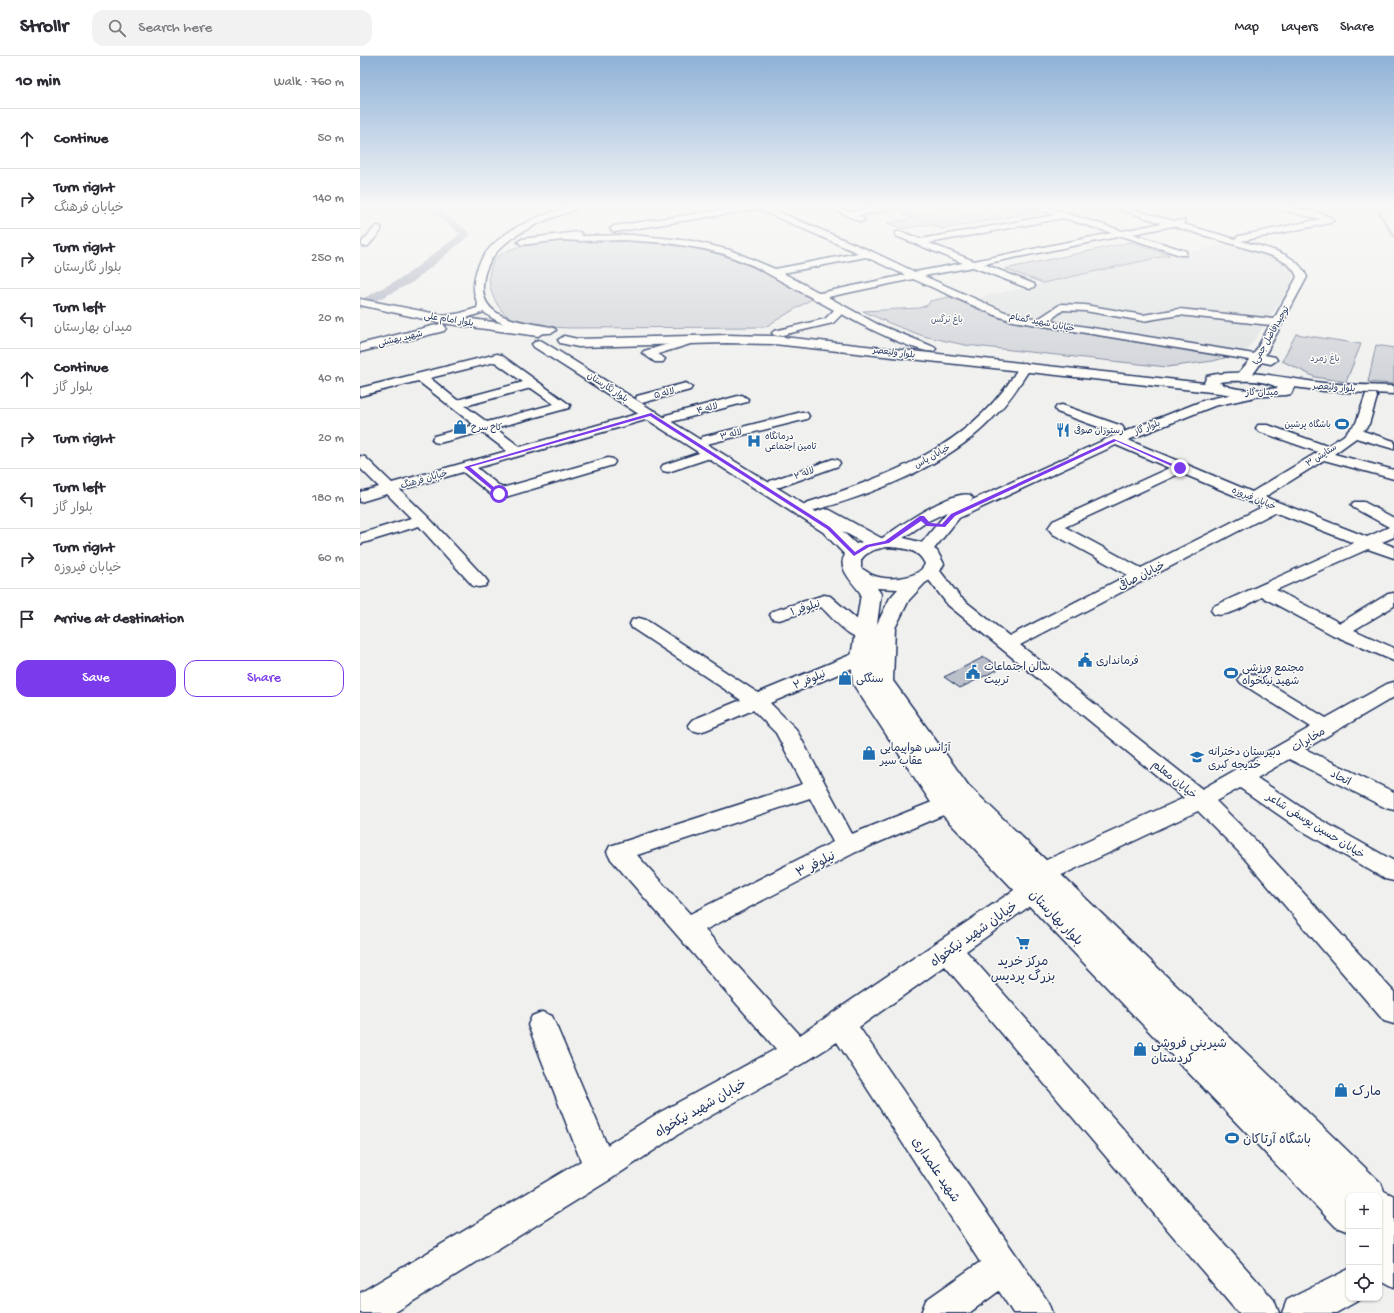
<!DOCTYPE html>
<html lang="en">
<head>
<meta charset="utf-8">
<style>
	:root { --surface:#fff; --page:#f2f2f3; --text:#2b2b33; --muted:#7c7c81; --line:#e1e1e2; --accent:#7c3aed }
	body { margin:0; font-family:"Gochi Hand","Playpen Sans Arabic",sans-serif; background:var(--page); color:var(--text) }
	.controls { position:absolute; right:12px; bottom:12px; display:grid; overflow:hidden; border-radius:8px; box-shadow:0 1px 3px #0004 }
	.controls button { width:36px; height:36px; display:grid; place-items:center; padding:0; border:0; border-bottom:1px solid var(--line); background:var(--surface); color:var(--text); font:20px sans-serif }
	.stop { position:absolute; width:12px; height:12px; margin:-9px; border:3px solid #7c3aed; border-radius:50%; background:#fff }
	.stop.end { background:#7c3aed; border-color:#fff; box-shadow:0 1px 4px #0008 }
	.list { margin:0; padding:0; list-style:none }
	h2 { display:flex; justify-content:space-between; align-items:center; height:52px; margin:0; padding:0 16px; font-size:17px }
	h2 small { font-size:13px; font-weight:400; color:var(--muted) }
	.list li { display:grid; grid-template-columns:26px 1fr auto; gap:12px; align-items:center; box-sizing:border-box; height:60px; padding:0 16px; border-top:1px solid var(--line) }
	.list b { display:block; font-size:15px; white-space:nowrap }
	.list p { margin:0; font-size:13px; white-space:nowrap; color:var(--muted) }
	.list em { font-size:13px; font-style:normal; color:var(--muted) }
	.actions { display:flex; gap:8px; padding:12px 16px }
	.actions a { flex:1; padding:9px 0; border:1px solid var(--accent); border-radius:12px; text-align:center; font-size:14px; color:var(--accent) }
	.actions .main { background:var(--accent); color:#fff }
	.icon { flex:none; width:22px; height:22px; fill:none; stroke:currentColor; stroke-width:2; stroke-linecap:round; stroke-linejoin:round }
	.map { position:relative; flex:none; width:1034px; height:1257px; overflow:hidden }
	header { display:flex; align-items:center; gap:24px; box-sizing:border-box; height:56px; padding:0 20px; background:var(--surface); border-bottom:1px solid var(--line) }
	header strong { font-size:19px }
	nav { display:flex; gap:22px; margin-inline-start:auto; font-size:14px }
	.search { width:280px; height:36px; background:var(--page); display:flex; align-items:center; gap:10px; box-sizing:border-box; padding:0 14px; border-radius:12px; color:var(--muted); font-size:15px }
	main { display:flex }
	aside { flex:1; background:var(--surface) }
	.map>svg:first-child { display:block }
</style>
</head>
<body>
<header>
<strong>Strollr</strong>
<div class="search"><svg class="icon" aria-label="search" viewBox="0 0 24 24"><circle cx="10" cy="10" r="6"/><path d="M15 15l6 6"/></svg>Search here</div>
<nav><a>Map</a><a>Layers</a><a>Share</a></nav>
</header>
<main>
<aside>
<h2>10 min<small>Walk · 760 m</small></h2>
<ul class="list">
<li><svg class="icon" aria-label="ahead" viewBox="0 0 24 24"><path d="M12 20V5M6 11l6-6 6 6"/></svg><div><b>Continue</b></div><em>50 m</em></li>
<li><svg class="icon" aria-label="right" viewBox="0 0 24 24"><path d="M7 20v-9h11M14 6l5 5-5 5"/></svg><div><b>Turn right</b><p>خیابان فرهنگ</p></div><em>140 m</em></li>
<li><svg class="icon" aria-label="right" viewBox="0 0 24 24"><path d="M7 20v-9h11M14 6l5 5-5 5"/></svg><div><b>Turn right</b><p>بلوار نگارستان</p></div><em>250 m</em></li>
<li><svg class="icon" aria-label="left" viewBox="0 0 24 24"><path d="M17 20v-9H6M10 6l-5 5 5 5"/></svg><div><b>Turn left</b><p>میدان بهارستان</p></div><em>20 m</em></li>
<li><svg class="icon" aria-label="ahead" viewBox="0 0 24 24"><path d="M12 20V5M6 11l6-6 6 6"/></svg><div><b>Continue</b><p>بلوار گاز</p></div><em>40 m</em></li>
<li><svg class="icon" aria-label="right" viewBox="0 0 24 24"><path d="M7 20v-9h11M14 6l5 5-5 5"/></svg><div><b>Turn right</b></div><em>20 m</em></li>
<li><svg class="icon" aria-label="left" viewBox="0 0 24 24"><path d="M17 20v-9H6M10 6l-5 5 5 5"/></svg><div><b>Turn left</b><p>بلوار گاز</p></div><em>180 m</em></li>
<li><svg class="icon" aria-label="right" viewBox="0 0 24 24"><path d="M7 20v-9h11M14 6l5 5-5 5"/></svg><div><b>Turn right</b><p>خیابان فیروزه</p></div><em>60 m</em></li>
<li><svg class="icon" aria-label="arrive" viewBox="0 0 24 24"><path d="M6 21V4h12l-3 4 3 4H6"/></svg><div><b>Arrive at destination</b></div></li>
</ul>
<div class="actions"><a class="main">Save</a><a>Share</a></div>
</aside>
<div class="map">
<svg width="1034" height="1257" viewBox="0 0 1034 1257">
	<rect width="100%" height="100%" fill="#f0f0ee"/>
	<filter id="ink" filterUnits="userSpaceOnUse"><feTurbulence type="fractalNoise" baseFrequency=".025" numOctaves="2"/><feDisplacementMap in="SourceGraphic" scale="8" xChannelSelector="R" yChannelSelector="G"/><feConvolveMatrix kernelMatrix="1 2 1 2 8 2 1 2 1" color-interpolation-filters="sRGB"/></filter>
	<g filter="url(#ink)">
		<!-- built -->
		<path fill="#e0e2e3" d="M870,187l40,12 23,10v14l-10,19 -38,55 -227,-38 -42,-17z"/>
		<!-- green -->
		<path fill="#d0d3d8" stroke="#76819b" d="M584,151h94l-10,2 9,3 -95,17 -12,-5 -28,5 -15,-6 27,-4 -12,-5z
			M261,185c33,2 65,4 97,13 33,9 64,29 94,45l-47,28 -196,1c-18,-1 -40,-1 -57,-9 -21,-11 -34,-53 -9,-66 32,-17 83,-11 118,-12z
			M771,186l39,13 -127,28 -38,-14z
			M589,241l58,24 221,36 -15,4 -46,6 -202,-22 -42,-9 -34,-13 -26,-12 56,-3 9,-3 2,-4z
			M936,278l65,10 -15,38 -31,-5 -33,-16z
			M1016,289l18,3v36l-26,-2z"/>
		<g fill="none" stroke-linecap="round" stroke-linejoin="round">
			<!-- stream -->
			<path stroke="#6f7b97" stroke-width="2" d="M1024,151l-5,6 15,23"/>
			<!-- river -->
			<path fill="#a7adbd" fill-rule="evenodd" d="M67,151h11l33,27 -58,48 -53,27v-9l45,-24 55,-42z"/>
		</g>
		<!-- building -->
		<path fill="#bbc0ca" stroke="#1b2f5e" d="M624,601l17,11 -41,20 -16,-11z"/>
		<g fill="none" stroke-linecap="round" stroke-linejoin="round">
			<defs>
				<path id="minor" d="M208,151h11c-6,5 -17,7 -25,10 -31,12 -69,31 -71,68 -2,38 46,36 71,43l2,2 -2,2c-18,5 -56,-7 -70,-20l-21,7 -25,2 -1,-2 1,-2 23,-4 16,-5 1,-4c-6,-12 -5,-23 -1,-35 14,-37 57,-51 91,-62z
					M381,151h26l106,45 42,20 48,-9 -67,-27v-4h6l18,7 135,-24 -21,-8h12l77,24 39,-8 -49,-16h12l48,14 11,-1 1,2 -2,2 52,15 4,-3 82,-17 -44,-10 -1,-2c14,0 49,4 58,13l-4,3 -89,18c24,7 56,11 66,36l-42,78 10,2 2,3 -6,4 -10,-2c-4,8 -11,17 -20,19l-6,-4 15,-17 -237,-39 -16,-5 -84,-37 -85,18 49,27 57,23 2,2 -2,2c-14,4 -77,-28 -92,-37l-9,9 -55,13 -4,-1 -2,-2 2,-2 51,-12 9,-9 -80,-44 -30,-12 -20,-5 -36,-6 -45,-3 -41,1 -20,-1 -40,5 -4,-3 4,-3 56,-7 3,1 1,3 50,-1 60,6 38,9 45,19 83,-16 -100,-44 -144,23 -4,-3 4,-3zM703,162l49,15 -138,28 -45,-18zM813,170l99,30c11,5 21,9 25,21l-23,42 -95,-10 -36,6 -58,-10 -24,-1 -23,15 -33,-7 -81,-36 49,-9 57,22 5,-3 -1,-2 -50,-20 138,-28 58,19h6v-4l-53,-17zM506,201l39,18 -85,18 -37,-20zM703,254l22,1 58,10 36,-6 91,10 -16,29 -205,-33z
					M468,151c10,0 17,5 24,4 16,-1 31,-5 47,-4l-4,2 -36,6 6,4 -4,3z
					M18,170l3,1v4l-13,15h-6v-4l13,-15z
					M333,281l4,1 2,2 -2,2 -39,12 7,5 -2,3h-8l-13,-9 2,-2z
					M137,298l4,1 69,50 -1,3 -74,20 25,19 131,-37 5,1 2,3 -2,3 -179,51 25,20 106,-30 5,1 2,3 -2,3 -114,34 -5,-2 -31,-25 -63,18 28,27 57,61 3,4 -3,4 -6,1 -6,-1 -54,-60 -59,18v-10l51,-16 -24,-24 -27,8v-10l19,-5 -19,-19v-12l5,1 27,26 115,-32 -25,-19 -43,11 -5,-1 -2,-3 2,-3 40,-11 -56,-44 -58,15v-8zM135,306l28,20 -66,18 -27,-22zM171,332l23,16 -67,18 -22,-16z
					M665,307l6,4c-12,19 -24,37 -40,53 -43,45 -121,76 -180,91l-5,-2 -3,-3 3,-3c71,-23 148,-50 196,-111 7,-8 12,-18 19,-28z
					M326,327l6,4 -2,3 -48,13 -6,-4 1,-3z
					M896,333l4,1 2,3 -2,3 -46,10 -86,34 124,52 66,-40 -60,-21 -2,-3 2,-3h10l59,21 16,-10 13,-13 10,-29h10l1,3 -8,27 -6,7 31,10v8l-38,-11 -22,16 60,16v9l-70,-19 -59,37 102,40 22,-10 -35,-19 -3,-3 3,-3h10l30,16v19l-12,5 12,5v11l-26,-9 -92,41 64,33 48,-29 6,-1v13l-40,24 40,18v13l-61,-26 -71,-38c-14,7 -33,21 -48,17l-3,-4 3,-4 140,-63 -79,-31 -255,133 182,144 109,-62 -70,-44 -3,-4 3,-4 7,-2 7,2 71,43 61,-34 7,-2v15l-89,52 89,43v18l-8,-2 -97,-49 -32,19 60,40 77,43v20l-9,-2 -84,-49 -61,-42 -24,13 38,38 140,153v32l-10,-3 -146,-170 -40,-40 -147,69 -9,2 -9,-2 -3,-7 3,-7 151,-68 -236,-193 -26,-34 3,-4 6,-1 6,1 23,30 49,39 119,-61 -75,-41 -5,-6 5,-7 116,-53 -53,-23 -157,73 -29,36 -6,1 -6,-1 -2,-4 31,-38 -19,9 -35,24 -6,2 -6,-2 -2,-3 2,-3c17,-12 70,-49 89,-44l3,3 -3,3 141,-64 94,-37zM821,417l81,34 -121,61 -76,-41z
					M382,339l6,4 -1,3 -76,20 -5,-1 -2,-3 2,-3z
					M702,349l60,21 2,3 -2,3h-10l-55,-20 -2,-3 2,-3z
					M442,356l5,1 2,3 -2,3 -100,25 -5,-1 -2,-3 2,-3z
					M351,393l5,1 2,3 -2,3 -48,16 -5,-1 -2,-3 2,-3z
					M473,403l5,1 2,3 -2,3 -58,21h-10l-2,-3 2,-3z
					M464,539l6,1 45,39 -2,4c-21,5 -39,-20 -52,-32l-42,13 -6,-1 -3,-4 3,-4z
					M279,562l7,2 112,73 97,-40 7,-2 7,2 3,4 -3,4 -99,42 26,26 56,105 95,-38 8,2 3,6 -3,6 -99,42 -151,78 95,105 223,-151 9,-3 9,3 4,7 -4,7 -75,53 308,349 5,13h-41l-293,-347 -86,61 188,273 5,13h-39l-14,-22 -30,22h-48l5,-13 54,-38 -143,-220 -30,19 -130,74 -66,44 -217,134h-34v-20l221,-132 -53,-136 4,-9 10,-4 10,4 55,129 48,-30 121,-66 -166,-191 -3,-6 3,-6 193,-62 -27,-51 -23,-23 -47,20 -7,2 -7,-2 -4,-5 4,-5 49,-20 -109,-72 -2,-4 2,-4zM450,742l23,44 -143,72 -53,-59z
					M989,1213v29h13l-1,1 -25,14h-54l5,-13z"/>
				<path id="major" d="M0,243l82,16 96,13 6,4 -6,4 -96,-13 -82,-18z
					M80,268l4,1 2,3 -2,3 -84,21v-8z
					M367,279l47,1 430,47 3,-7c39,-9 78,3 116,7 24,2 47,2 71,3v8l-70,-3 -30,-4 -3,7 -5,1 -40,2 -26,-4 -446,-49 -47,-1 -149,4 -18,-4 -2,-3 6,-4 14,3zM868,325c16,0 36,-2 50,7 -18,2 -43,5 -59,-6z
					M178,284l4,1 274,171 8,-3 6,1 51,28h23l23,6 10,7 7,13 -7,12 -12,7 -16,17 -14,28 -2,53 75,104 413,398 3,8 10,5v91l-15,-8v-83h-30v36l-13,-5 -404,-423 -79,-120 -2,-27 10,-63c-7,-11 -25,-26 -16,-39l-22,-23 -289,-185 -2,-3zM482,475l20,11 -6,2zM527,491c16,1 31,1 38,17 -7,16 -39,17 -53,11 -4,-2 -7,-5 -11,-7v-8c5,-9 16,-11 26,-13zM517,532l21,1 -8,9 -13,26 4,-30z"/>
			</defs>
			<!-- minor casing -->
			<use href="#minor" stroke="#1b2f5e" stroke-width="3"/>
			<!-- major casing -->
			<use href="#major" stroke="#1b2f5e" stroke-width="3"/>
			<!-- minor -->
			<use href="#minor" fill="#fdfcf7" fill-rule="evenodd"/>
			<!-- major -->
			<use href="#major" fill="#fdfcf7" fill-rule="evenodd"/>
		</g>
	</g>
	<!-- sky -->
	<linearGradient id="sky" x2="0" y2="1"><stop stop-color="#8eb1d7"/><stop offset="0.46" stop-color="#f8f8f7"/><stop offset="1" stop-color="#f8f8f7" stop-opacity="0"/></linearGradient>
	<rect width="1034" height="327" fill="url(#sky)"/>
	<!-- route -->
	<path fill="#7c3aed" d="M291,357l179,114 25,25 11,-7 19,-4 35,-25h4l6,7 12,1 9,-10 163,-75 68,29 -4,1 -62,-28 -161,75 -10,11 -18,-1 -6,-5 -32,22 -20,4 -15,9 -27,-27 -177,-113 -180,51 31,26v2h-3l-34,-28z"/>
	<!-- icons -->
	<defs>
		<symbol id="stadium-bare" viewBox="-9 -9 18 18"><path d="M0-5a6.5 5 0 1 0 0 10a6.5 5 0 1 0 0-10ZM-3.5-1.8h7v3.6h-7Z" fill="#1f6fb2" stroke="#fdfcf7" stroke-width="2.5" paint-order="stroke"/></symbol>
		<symbol id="shop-bare" viewBox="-9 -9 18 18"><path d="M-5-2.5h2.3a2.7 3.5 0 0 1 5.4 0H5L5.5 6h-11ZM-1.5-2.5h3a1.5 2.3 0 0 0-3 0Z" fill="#1f6fb2" stroke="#fdfcf7" stroke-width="2.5" paint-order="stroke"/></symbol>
		<symbol id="restaurant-bare" viewBox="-9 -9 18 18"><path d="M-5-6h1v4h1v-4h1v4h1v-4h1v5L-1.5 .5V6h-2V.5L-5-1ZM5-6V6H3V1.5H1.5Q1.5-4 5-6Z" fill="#1f6fb2" stroke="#fdfcf7" stroke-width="2.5" paint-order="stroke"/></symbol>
		<symbol id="hospital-bare" viewBox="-9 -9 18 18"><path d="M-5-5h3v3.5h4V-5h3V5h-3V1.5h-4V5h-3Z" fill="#1f6fb2" stroke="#fdfcf7" stroke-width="2.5" paint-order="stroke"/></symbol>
		<symbol id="civic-bare" viewBox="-9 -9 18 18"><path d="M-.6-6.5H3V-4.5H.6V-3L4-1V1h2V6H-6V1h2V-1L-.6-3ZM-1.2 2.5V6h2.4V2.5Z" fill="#1f6fb2" stroke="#fdfcf7" stroke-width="2.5" paint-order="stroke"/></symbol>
		<symbol id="school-bare" viewBox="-9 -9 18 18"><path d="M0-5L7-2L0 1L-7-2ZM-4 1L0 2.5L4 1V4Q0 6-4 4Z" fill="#1f6fb2" stroke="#fdfcf7" stroke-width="2.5" paint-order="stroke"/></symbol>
		<symbol id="supermarket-bare" viewBox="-9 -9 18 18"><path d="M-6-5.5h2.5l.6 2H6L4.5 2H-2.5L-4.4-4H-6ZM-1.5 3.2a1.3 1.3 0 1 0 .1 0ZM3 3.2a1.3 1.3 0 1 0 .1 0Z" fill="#1f6fb2" stroke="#fdfcf7" stroke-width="2.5" paint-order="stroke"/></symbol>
	</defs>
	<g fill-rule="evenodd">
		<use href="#stadium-bare" x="972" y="358" width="20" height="20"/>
		<use href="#shop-bare" x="90" y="361" width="20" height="20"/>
		<use href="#restaurant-bare" x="693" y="364" width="20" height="20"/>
		<use href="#hospital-bare" x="384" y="375" width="20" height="20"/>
		<use href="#civic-bare" x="715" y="594" width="20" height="20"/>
		<use href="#civic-bare" x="603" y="606" width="20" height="20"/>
		<use href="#stadium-bare" x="861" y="607" width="20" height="20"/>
		<use href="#shop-bare" x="475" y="612" width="20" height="20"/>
		<use href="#shop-bare" x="499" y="687" width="20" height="20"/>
		<use href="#school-bare" x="827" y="691" width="20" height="20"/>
		<use href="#supermarket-bare" x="653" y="877" width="20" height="20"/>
		<use href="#shop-bare" x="770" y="983" width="20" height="20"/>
		<use href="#shop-bare" x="971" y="1024" width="20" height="20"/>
		<use href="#stadium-bare" x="862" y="1072" width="20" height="20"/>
	</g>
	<g text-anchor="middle" stroke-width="3" stroke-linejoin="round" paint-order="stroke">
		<!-- far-street labels -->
		<g font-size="9" fill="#1b2f5e" stroke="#fdfcf7">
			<text transform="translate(89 263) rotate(9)" y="3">بلوار امام علی</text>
			<text transform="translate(682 266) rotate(11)" y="3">خیابان شهید گمنام</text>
			<text transform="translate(910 279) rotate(-60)" y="3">توحید(فاضل جمی)</text>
			<text transform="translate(40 282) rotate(-13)" y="3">شهید بهشتی</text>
			<text transform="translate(534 296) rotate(7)" y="3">بلوار ولیعصر</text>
			<text transform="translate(248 331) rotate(33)" y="3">بلوار نگارستان</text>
			<text transform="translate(974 331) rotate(4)" y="3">بلوار ولیعصر</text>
			<text x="902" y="339">میدان گاز</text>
			<text transform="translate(304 337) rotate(-15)" y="3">لاله ۵</text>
			<text transform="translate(347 352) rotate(-15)" y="3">لاله ۴</text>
			<text transform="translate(787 371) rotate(-21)" y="3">بلوار گاز</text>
			<text transform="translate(371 378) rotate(-15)" y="3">لاله ۳</text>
			<text transform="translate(961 399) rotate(-32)" y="3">ستایش ۳</text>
			<text transform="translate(572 400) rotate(-29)" y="3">خیابان یاس</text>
			<text transform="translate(444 417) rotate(-20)" y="3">لاله ۲</text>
			<text transform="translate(64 423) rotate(-16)" y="3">خیابان فرهنگ</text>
			<text transform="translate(894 442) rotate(22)" y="3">خیابان فیروزه</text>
		</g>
		<!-- far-park labels -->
		<g font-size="9" fill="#48587c" stroke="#fdfcf7">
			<text x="587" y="266">باغ نرگس</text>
			<text x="965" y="305">باغ زمرد</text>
		</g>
		<!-- far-poi labels -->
		<g font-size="9" fill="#1b2f5e" stroke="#fdfcf7" text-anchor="start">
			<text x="971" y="371" text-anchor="end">باشگاه پرشین</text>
			<text x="111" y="374">کاخ سرخ</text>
			<text x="714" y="377">رستوران صوفی</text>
			<text x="405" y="383">درمانگاه<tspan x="405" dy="10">تامین اجتماعی</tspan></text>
		</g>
		<!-- street labels -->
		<g font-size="11" fill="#1b2f5e" stroke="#fdfcf7">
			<text transform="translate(781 519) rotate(-27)" y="4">خیابان صافی</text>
			<text transform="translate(445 551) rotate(-18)" y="4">نیلوفر ۱</text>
			<text transform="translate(449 623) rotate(-23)" y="4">نیلوفر ۲</text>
			<text transform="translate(948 683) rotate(-31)" y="4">مخابرات</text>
			<text transform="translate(981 721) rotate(27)" y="4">اتحاد</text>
			<text transform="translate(815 723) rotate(39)" y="4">خیابان معلم</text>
			<text transform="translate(956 769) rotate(32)" y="4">خیابان حسین یوسفی شاعر</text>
		</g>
		<!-- poi labels -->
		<g font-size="11" fill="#1b2f5e" stroke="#fdfcf7" text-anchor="start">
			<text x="736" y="608">فرمانداری</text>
			<text x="624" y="614">سالن اجتماعات<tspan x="624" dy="13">تربیت</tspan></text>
			<text x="882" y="615">مجتمع ورزشی<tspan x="882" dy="13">شهید نیکخواه</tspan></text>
			<text x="496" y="626">سنگکی</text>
			<text x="520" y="695">آژانس هواپیمایی<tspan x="520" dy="13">عقاب سیر</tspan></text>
			<text x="848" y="699">دبیرستان دخترانه<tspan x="848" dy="13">خدیجه کبری</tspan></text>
		</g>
		<!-- near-street labels -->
		<g font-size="13" fill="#1b2f5e" stroke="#fdfcf7">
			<text transform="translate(455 807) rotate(-27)" y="5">نیلوفر ۳</text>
			<text transform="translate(697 861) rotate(46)" y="5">بلوار بهارستان</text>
			<text transform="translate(613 877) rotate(-35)" y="5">خیابان شهید نیکخواه</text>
			<text transform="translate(340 1051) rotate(-30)" y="5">خیابان شهید نیکخواه</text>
			<text transform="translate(577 1113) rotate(56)" y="5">شهید علمداری</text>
		</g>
		<!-- near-poi labels -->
		<g font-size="13" fill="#1b2f5e" stroke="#fdfcf7" text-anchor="start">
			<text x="663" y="909" text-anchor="middle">مرکز خرید<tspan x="663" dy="15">بزرگ پردیس</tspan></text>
			<text x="791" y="991">شیرینی فروشی<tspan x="791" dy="15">کردستان</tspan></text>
			<text x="992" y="1039">مارک</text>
			<text x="883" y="1087">باشگاه آرتاکان</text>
		</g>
	</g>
</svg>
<div class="controls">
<button>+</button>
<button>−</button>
<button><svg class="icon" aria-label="locate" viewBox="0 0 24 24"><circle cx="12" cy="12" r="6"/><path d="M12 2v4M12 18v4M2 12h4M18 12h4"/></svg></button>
</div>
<div class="stop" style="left:139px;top:438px"></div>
<div class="stop end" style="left:820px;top:412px"></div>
</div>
</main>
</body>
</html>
